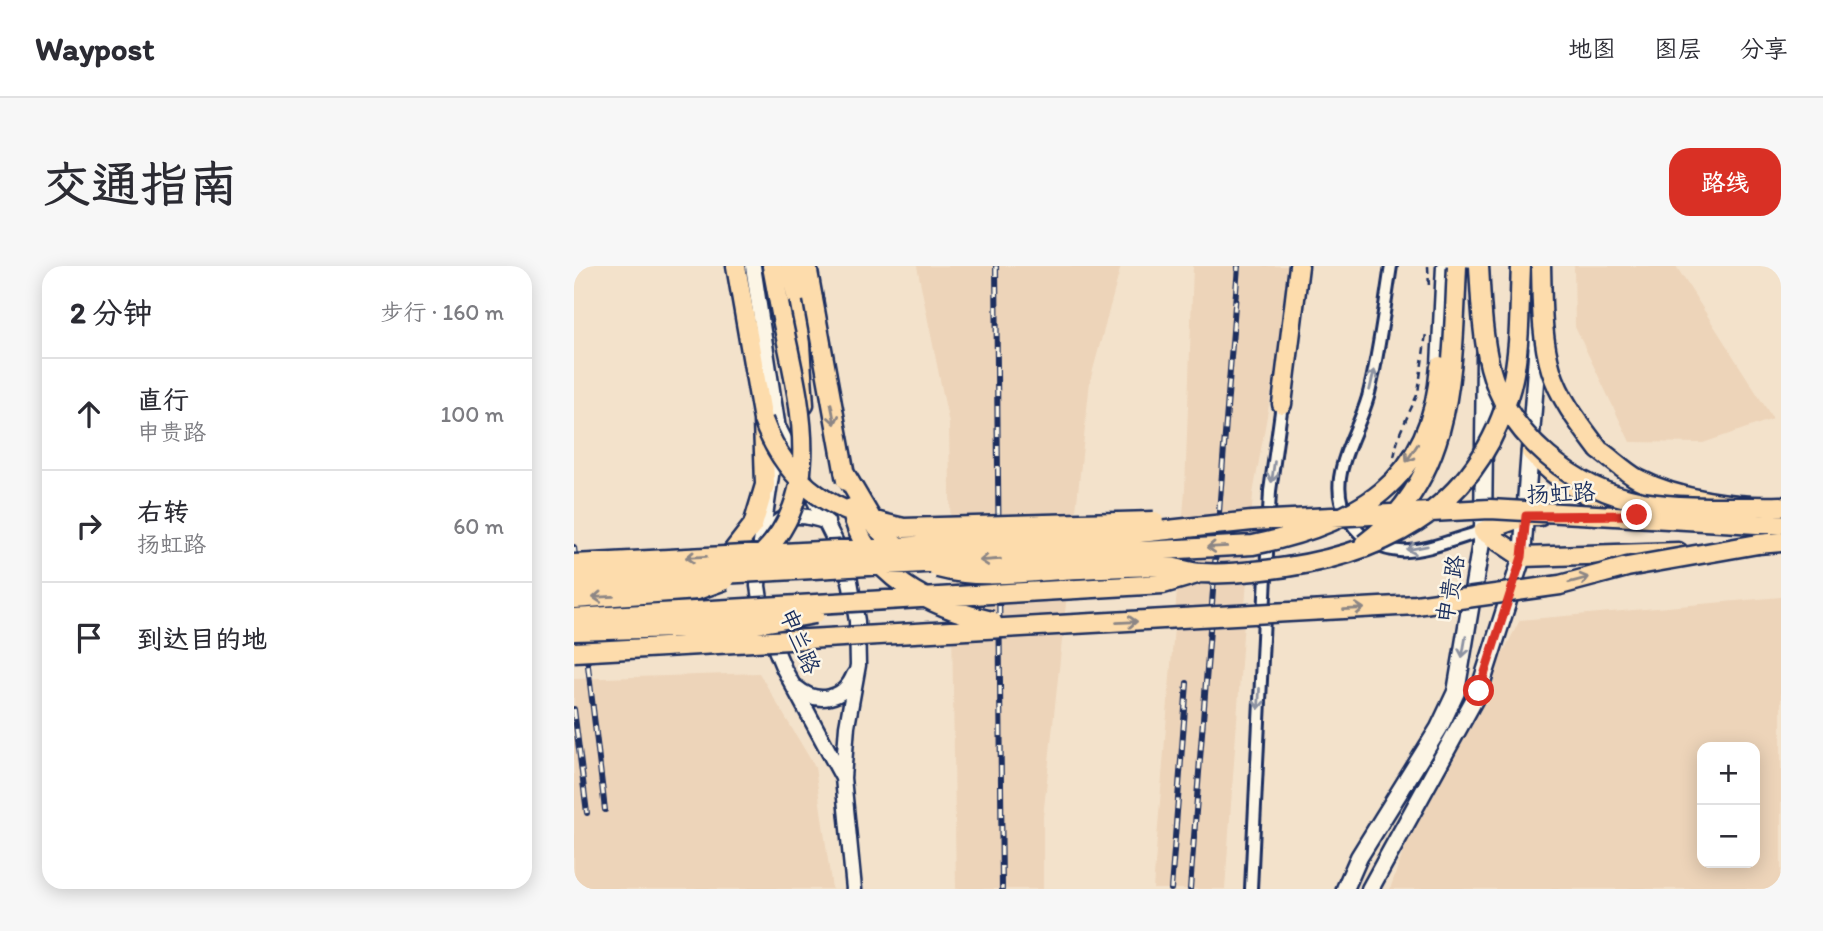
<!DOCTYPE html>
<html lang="zh">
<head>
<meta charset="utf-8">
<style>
	:root { --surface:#fff; --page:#f7f7f7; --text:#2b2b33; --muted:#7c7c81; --line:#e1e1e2; --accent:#d93025 }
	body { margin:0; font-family:Itim,"LXGW WenKai TC",sans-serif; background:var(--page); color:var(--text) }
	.controls { position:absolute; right:21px; bottom:21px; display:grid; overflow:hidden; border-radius:14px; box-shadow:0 4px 18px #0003 }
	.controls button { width:63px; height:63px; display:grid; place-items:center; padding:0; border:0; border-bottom:2px solid var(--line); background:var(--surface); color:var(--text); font:35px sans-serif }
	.stop { position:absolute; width:21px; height:21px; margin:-16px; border:5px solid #d93025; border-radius:50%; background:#fff }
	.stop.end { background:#d93025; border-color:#fff; box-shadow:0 2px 7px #0008 }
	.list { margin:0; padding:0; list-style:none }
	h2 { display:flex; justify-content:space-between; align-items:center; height:91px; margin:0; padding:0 28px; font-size:30px }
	h2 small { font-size:23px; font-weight:400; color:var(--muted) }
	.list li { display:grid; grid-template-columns:46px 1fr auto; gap:21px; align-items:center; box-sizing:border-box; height:112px; padding:0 28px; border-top:2px solid var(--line) }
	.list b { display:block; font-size:26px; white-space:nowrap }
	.list p { margin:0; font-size:23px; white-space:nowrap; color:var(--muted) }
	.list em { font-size:23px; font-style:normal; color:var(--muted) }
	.icon { flex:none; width:38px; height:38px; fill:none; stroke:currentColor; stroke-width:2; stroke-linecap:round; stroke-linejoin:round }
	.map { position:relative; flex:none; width:1207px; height:623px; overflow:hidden; border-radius:21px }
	header { display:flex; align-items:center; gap:42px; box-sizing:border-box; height:98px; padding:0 35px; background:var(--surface); border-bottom:2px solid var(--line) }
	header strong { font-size:33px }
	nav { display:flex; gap:38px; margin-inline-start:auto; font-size:24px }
	.intro { display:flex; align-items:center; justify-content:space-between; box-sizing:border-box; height:168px; padding:0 42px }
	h1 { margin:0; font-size:49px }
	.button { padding:18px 32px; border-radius:21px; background:var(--accent); color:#fff; font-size:24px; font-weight:700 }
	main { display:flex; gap:42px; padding:0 42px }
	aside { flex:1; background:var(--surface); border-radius:21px; box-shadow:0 4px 18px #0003 }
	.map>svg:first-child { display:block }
</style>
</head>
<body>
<header>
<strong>Waypost</strong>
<nav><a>地图</a><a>图层</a><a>分享</a></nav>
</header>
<div class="intro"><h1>交通指南</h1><a class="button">路线</a></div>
<main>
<aside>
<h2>2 分钟<small>步行 · 160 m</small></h2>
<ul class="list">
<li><svg class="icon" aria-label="ahead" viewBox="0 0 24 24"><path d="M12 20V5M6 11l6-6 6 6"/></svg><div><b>直行</b><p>申贵路</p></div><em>100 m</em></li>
<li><svg class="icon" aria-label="right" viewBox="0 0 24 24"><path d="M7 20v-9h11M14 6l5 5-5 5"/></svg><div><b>右转</b><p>扬虹路</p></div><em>60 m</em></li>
<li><svg class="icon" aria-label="arrive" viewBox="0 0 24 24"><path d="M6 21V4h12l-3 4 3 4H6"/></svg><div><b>到达目的地</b></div></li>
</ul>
</aside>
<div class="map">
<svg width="1207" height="623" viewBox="0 0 1207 623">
	<rect width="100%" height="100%" fill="#f3e2cb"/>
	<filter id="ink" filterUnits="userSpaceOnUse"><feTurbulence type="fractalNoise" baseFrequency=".0143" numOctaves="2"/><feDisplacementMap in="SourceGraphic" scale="14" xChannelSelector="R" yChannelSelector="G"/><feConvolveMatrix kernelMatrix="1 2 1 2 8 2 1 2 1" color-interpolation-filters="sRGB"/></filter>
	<g filter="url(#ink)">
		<!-- built -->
		<path fill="#edd4b9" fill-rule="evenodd" d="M343,0h204l-31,115 -47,436v72h-87l-7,-465z
			M619,0h101l-41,228 -28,395h-72l32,-399z
			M1000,0h102l97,153 -70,24 -73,-1 -55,-115z
			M1207,331v292h-391l22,-62 108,-207zM1128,481h53v116h-53z
			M185,407l56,94 17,122h-258v-210z"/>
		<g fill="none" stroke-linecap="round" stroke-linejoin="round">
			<defs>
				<path id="minor" d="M817,0c-7,44 -12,89 -23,131 -8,28 -24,53 -28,81 -5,37 23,70 60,73 22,2 61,-14 83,-20
					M677,623l19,-398 12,-87"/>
				<path id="tertiary" d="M179,0l25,163 -17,114 -3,43 5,33 21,50 59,109
					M205,163l59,118 12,34 7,40 1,44 -11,61 -4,52 11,111
					M189,273c16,-27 37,-27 64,-17
					M223,422c20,17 47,12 57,-13"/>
				<path id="secondary" d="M953,3l7,72
					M866,100l5,-100
					M771,623l14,-32 80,-129 17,-36 27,-161 2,-175
					M796,623l109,-198 43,-134 17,-229"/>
				<path id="primary" d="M957,186c29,34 65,48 106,63
					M909,265l39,26 156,-5
					M909,265l43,-15h14"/>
				<path id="trunk" d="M198,0l7,37
					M216,0l7,34 7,105
					M233,0l6,33
					M708,138l17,-138
					M1025,184c13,9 25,21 39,29 41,21 98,29 143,27
					M1183,258h24
					M1184,278l23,-2
					M148,299l31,-40 12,-40 -2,-65 -27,-154
					M55,344l36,-9 19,-11"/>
			</defs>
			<!-- minor casing -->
			<use href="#minor" stroke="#1b2f5e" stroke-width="16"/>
			<!-- tertiary casing -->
			<use href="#tertiary" stroke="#1b2f5e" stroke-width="19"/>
			<!-- secondary casing -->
			<use href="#secondary" stroke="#1b2f5e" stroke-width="21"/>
			<!-- primary casing -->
			<use href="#primary" stroke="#1b2f5e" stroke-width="23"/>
			<!-- trunk casing -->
			<use href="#trunk" stroke="#1b2f5e" stroke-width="23"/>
			<!-- path -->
			<path stroke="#1b2f5e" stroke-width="2.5" stroke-dasharray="7 5" stroke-linecap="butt" d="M854,0l1,22
				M820,191l5,-22 19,-42 8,-60"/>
			<!-- minor -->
			<use href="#minor" stroke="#fcf5e5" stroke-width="10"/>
			<!-- tertiary -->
			<use href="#tertiary" stroke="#fcf5e5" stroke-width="14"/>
			<!-- secondary -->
			<use href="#secondary" stroke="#fcf5e5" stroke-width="16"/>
			<!-- primary -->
			<use href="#primary" stroke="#fddcac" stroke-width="18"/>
			<!-- trunk -->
			<use href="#trunk" stroke="#fddcac" stroke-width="18"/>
			<defs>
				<path id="rail" d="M422,0l6,623
					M0,281l31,263
					M0,443l13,104
					M597,623l16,-206
					M616,623l48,-623"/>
			</defs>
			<!-- rail casing -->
			<use href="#rail" stroke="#1b2f5e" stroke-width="6"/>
			<!-- rail -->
			<use href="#rail" stroke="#fcf5e5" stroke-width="3.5" stroke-dasharray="10" stroke-linecap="butt"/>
			<defs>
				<path id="trunk-bridge" d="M905,0c2,34 3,68 11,101 18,69 84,123 153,135 37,6 74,5 112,5
					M967,0c1,34 0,71 10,104 9,30 30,56 48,80
					M239,33l33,182
					M189,154c26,69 72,94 141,108l250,-7
					M270,206l33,56 23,21
					M277,242c13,67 81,100 141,113
					M790,278c92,-68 88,-175 93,-278
					M185,291c73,-67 35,-170 20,-254
					M0,298l547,-29 131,-14 238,-12 267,15
					M364,302c37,10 72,6 110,3 37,-3 74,-4 111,-5 15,0 28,6 42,7 17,1 36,0 53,-2 121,-11 224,-57 257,-184 10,-39 8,-81 10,-121
					M0,316l679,-37c103,-21 179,-62 187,-179
					M0,333l123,-9 28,-10
					M0,352l589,-34 34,-10
					M0,365l170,-5 71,-12
					M0,386l842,-47 144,-20 67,-18 131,-23"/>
			</defs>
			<!-- trunk-bridge casing -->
			<use href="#trunk-bridge" stroke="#1b2f5e" stroke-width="23" stroke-linecap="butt"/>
			<!-- trunk-bridge -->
			<use href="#trunk-bridge" stroke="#fddcac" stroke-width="18"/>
		</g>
		<!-- one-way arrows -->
		<defs><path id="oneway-shaft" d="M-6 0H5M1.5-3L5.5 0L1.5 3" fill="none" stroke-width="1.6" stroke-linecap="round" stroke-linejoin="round" transform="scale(1.75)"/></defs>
		<g stroke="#8c92a2">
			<use href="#oneway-shaft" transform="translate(798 114) rotate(-77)"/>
			<use href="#oneway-shaft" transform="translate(699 206) rotate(98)"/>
			<use href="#oneway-shaft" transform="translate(843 282) rotate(169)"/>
			<use href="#oneway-shaft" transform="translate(890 381) rotate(100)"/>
			<use href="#oneway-shaft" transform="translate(685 433) rotate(93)"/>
		</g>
		<g stroke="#8c8685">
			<use href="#oneway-shaft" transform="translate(259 148) rotate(79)"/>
			<use href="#oneway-shaft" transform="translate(838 187) rotate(123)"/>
			<use href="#oneway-shaft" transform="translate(643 281) rotate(177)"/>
			<use href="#oneway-shaft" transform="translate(122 291) rotate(177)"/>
			<use href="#oneway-shaft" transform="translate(416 294) rotate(176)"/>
			<use href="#oneway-shaft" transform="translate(1005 314) rotate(-15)"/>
			<use href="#oneway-shaft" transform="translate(29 331) rotate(177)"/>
			<use href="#oneway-shaft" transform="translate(780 343) rotate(-3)"/>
			<use href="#oneway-shaft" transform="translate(553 356) rotate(-3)"/>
		</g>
	</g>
	<g fill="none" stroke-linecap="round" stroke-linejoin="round" filter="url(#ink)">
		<!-- route -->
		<path stroke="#d93025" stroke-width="9" d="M905,425l43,-134 4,-41 111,-1"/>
	</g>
	<g text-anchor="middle" stroke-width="5" stroke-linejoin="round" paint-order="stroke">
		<!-- street labels -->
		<g font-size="23" fill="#1b2f5e" stroke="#fcf5e5">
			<text transform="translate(987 227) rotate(-3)" y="8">扬虹路</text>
			<text transform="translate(876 323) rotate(-80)" y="8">申贵路</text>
			<text transform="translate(226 375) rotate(67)" y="8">申兰路</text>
		</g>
	</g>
</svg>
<div class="controls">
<button>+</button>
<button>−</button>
</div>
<div class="stop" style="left:905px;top:425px"></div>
<div class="stop end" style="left:1063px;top:249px"></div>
</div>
</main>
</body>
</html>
